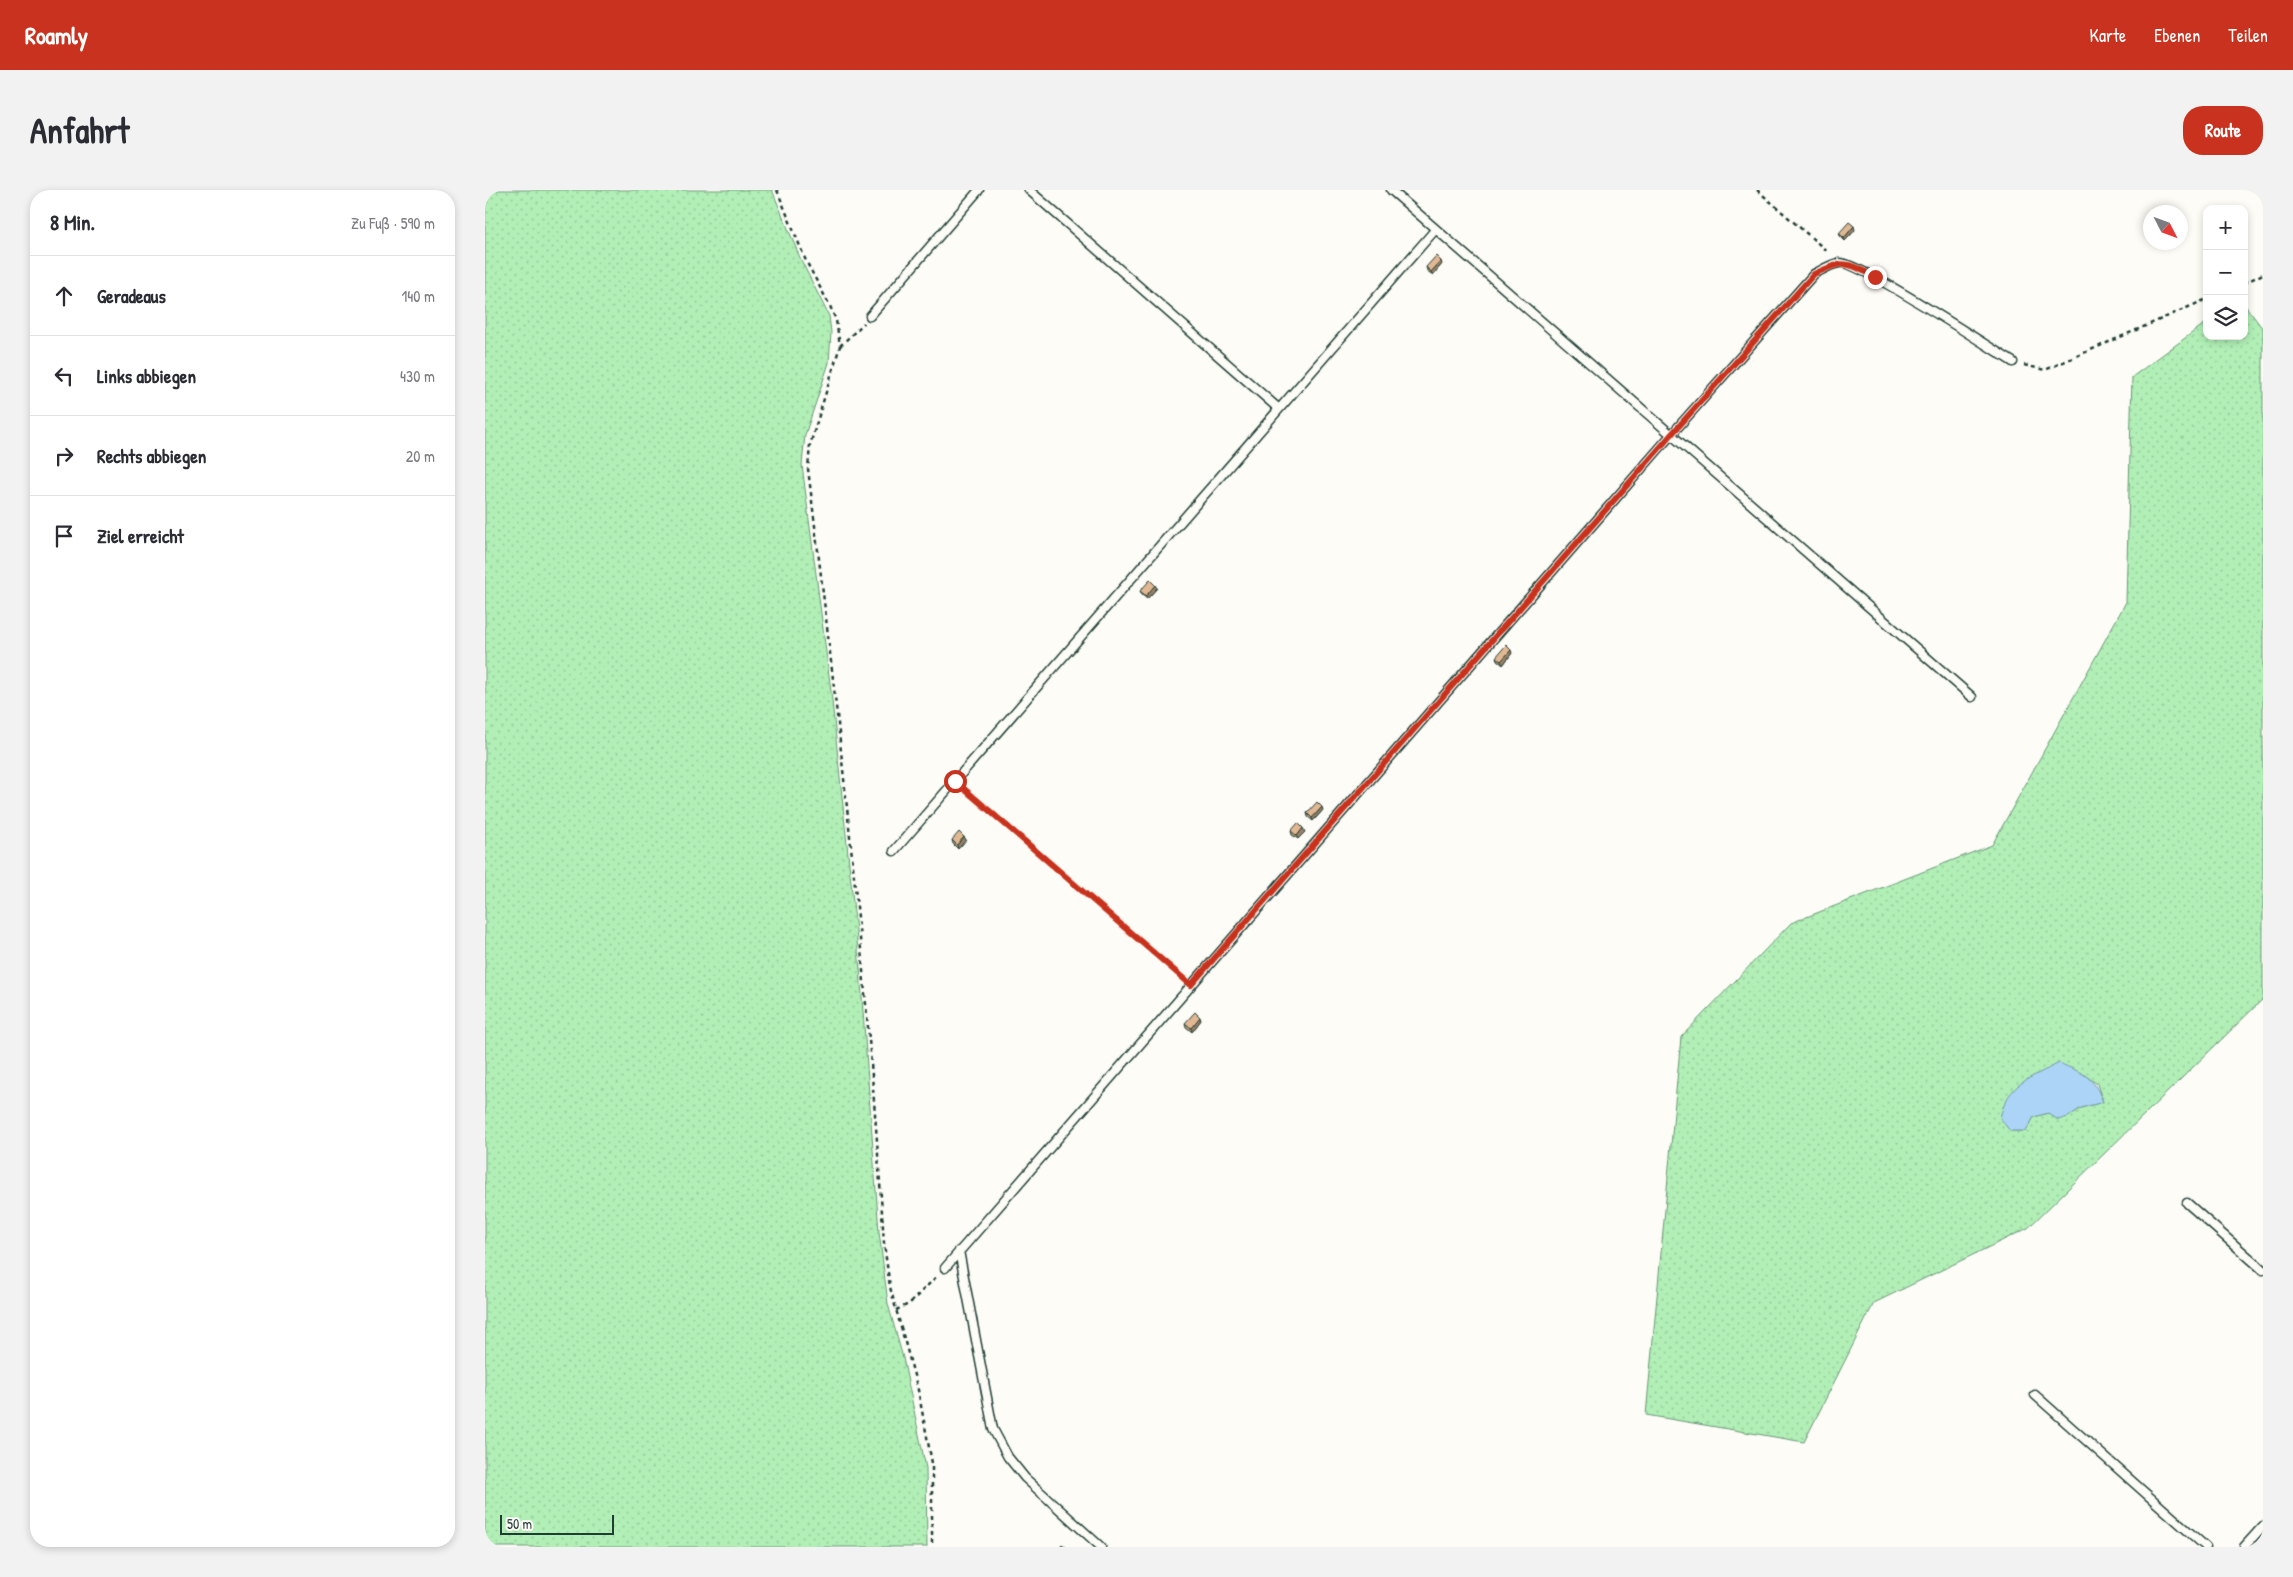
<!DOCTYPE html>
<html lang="de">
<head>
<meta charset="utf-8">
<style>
	:root { --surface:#fff; --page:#f2f2f3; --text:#2b2b33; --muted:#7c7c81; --line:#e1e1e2; --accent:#c8321e }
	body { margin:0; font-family:"Patrick Hand",sans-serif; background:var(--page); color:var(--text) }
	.controls { position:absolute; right:15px; top:15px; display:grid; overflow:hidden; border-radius:10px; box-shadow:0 2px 8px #0003 }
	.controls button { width:45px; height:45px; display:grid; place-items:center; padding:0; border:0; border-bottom:1px solid var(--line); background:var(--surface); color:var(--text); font:25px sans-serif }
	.compass { position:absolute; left:1658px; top:15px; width:45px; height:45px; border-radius:50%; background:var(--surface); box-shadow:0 2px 8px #0003; rotate:132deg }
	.scale { position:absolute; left:15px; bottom:12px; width:114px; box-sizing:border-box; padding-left:5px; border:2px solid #1f3d34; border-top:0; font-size:14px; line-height:18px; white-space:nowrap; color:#1f3d34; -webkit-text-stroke:4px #fdfcf7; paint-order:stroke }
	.stop { position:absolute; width:15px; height:15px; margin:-11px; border:4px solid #c8321e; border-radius:50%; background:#fff }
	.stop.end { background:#c8321e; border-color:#fff; box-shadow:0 1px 5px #0008 }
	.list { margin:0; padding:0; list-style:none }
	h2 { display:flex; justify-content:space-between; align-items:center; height:65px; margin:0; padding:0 20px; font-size:21px }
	h2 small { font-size:16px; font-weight:400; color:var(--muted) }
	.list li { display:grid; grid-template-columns:32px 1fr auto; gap:15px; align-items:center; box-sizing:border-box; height:80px; padding:0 20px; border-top:1px solid var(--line) }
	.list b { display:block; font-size:19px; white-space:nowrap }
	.list em { font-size:16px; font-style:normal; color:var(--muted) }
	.icon { flex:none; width:28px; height:28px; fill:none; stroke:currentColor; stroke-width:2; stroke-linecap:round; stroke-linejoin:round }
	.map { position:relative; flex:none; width:1778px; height:1357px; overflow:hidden; border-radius:20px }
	header { display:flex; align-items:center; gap:30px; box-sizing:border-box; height:70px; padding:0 25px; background:var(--accent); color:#fff }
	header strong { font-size:24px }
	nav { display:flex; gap:28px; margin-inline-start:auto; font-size:18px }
	.intro { display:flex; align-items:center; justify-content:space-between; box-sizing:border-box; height:120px; padding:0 30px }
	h1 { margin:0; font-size:35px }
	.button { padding:12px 22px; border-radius:20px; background:var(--accent); color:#fff; font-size:18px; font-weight:700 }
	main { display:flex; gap:30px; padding:0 30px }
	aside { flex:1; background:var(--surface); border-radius:20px; box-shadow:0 2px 8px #0003 }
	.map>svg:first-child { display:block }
</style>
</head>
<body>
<header>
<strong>Roamly</strong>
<nav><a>Karte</a><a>Ebenen</a><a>Teilen</a></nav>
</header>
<div class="intro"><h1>Anfahrt</h1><a class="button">Route</a></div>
<main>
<aside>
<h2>8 Min.<small>Zu Fuß · 590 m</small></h2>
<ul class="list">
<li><svg class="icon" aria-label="ahead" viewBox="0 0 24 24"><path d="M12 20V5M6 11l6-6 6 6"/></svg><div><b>Geradeaus</b></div><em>140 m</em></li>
<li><svg class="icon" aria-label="left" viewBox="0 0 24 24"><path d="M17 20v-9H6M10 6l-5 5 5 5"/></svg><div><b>Links abbiegen</b></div><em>430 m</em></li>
<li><svg class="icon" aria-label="right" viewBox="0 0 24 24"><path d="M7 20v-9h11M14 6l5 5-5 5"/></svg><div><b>Rechts abbiegen</b></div><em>20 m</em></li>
<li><svg class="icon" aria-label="arrive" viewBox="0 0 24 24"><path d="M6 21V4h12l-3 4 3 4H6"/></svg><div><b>Ziel erreicht</b></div></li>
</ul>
</aside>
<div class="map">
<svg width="1778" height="1357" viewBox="0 0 1778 1357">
	<defs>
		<pattern id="grass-dots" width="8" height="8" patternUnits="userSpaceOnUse" patternTransform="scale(1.25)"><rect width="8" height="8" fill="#b1efb6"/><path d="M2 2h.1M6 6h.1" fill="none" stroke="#98ce9d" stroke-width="1.8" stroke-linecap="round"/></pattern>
	</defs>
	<rect width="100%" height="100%" fill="#fdfcf7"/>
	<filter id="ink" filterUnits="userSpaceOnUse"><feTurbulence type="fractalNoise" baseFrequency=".02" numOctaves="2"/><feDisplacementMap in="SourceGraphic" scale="10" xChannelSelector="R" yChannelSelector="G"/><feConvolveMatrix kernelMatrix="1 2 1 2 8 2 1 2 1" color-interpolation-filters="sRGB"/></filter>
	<g filter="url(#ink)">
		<!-- grass -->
		<path fill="url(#grass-dots)" stroke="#689675" fill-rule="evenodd" d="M0,0h287l29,70 28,56 2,16 -2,31 -24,72 -3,30 29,226 29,278 19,263 9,72 15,54 23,110 1,79h-442z
			M1759,114l19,25v670l-235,229 -154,75 -70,139 -158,-27 35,-378 110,-114 201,-78 134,-243 6,-225 75,-55v14h37zM1598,884l14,10 6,18 -22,6 -13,9 -20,-4 -14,4 -8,14h-16z"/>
		<!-- water -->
		<path fill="#acd4f6" stroke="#7498a8" d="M1574,873c25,11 34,12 44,39l-22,6 -13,9 -10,3 -10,-7 -14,4 -8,14h-16l-10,-13c8,-36 30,-39 59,-55z"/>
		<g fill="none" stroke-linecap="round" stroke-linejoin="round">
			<defs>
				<path id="service" d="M544,0l250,219
					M906,0l581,507
					M385,126l109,-126
					M409,661l541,-621
					M1702,1013l76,67
					M474,1061l34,178 15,28 17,21 76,69
					M460,1078l726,-833 143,-161c8,-4 17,-10 25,-11 18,-3 150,84 174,99
					M1550,1205l171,152
					M1759,1357l19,-21"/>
			</defs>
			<!-- service casing -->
			<use href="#service" stroke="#1f3d34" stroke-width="11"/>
			<!-- path -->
			<path stroke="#1f3d34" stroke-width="2.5" stroke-dasharray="4 4" stroke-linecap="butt" d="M292,0l29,71 24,45 6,14 4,26 -30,99 -2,24c32,258 60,516 76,775l6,43 28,103 14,73v84
				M1272,0l72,63
				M1759,93l19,-9
				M355,156l24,-23
				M1539,175l21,5 162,-71
				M479,598l219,190
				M411,1120l13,-6 28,-28"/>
			<!-- service -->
			<use href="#service" stroke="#fdfcf7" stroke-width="8"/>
		</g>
		<!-- wall -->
		<path fill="#c29e7e" stroke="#1f3d34" d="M1370,40l-10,11 -5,-5 -1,-3z
			M957,74l-9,11 -6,-4 -1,-4z
			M672,398l-10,11 -5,-4 -2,-4z
			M1027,463l-9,12 -6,-5 -1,-3z
			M838,620l-10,11 -5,-4 -1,-4z
			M806,641l14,1 -7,7 -6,-4z
			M479,647l2,3 -8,9 -5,-5 -1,-4z
			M716,830l-9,12 -6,-5 -1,-4z"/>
		<!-- shaded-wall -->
		<path fill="#9e8167" stroke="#1f3d34" d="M1369,36l1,4 -10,11 -1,-3z
			M956,71l1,3 -9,11 -2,-3z
			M670,395l2,3 -10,11 -1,-3z
			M1026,460l1,3 -9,12 -2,-4z
			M837,617l1,3 -10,11 -1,-3z
			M818,638l2,4 -7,7 -1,-3z
			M479,647l2,3 -8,9 -1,-4z
			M715,827l1,3 -9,12 -1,-4z"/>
		<!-- building -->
		<path fill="#e2b893" stroke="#1f3d34" d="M1364,32l5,4 -10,12 -5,-5z
			M951,66l5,5 -10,11 -5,-5z
			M665,390l5,5 -9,11 -6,-5z
			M1021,455l5,5 -10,11 -5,-4z
			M832,612l5,5 -10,11 -5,-5z
			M813,633l5,5 -6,8 -6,-5z
			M474,642l5,5 -7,8 -5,-5z
			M710,822l5,5 -9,11 -6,-5z
			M577,1354l4,3h-7z"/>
	</g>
	<g fill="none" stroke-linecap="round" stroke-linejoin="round" filter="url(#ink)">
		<!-- route -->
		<path stroke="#c8321e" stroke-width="6" d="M470,591l236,204 480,-550 143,-161c31,-15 32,-12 61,3"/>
	</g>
</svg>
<div class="controls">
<button>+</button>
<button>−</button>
<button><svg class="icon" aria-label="layers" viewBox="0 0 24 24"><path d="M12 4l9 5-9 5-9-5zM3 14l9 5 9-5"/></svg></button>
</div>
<svg class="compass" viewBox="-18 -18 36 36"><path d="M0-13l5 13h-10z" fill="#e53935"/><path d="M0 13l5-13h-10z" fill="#7c7c81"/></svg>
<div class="scale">50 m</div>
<div class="stop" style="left:470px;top:591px"></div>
<div class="stop end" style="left:1390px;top:87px"></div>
</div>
</main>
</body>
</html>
